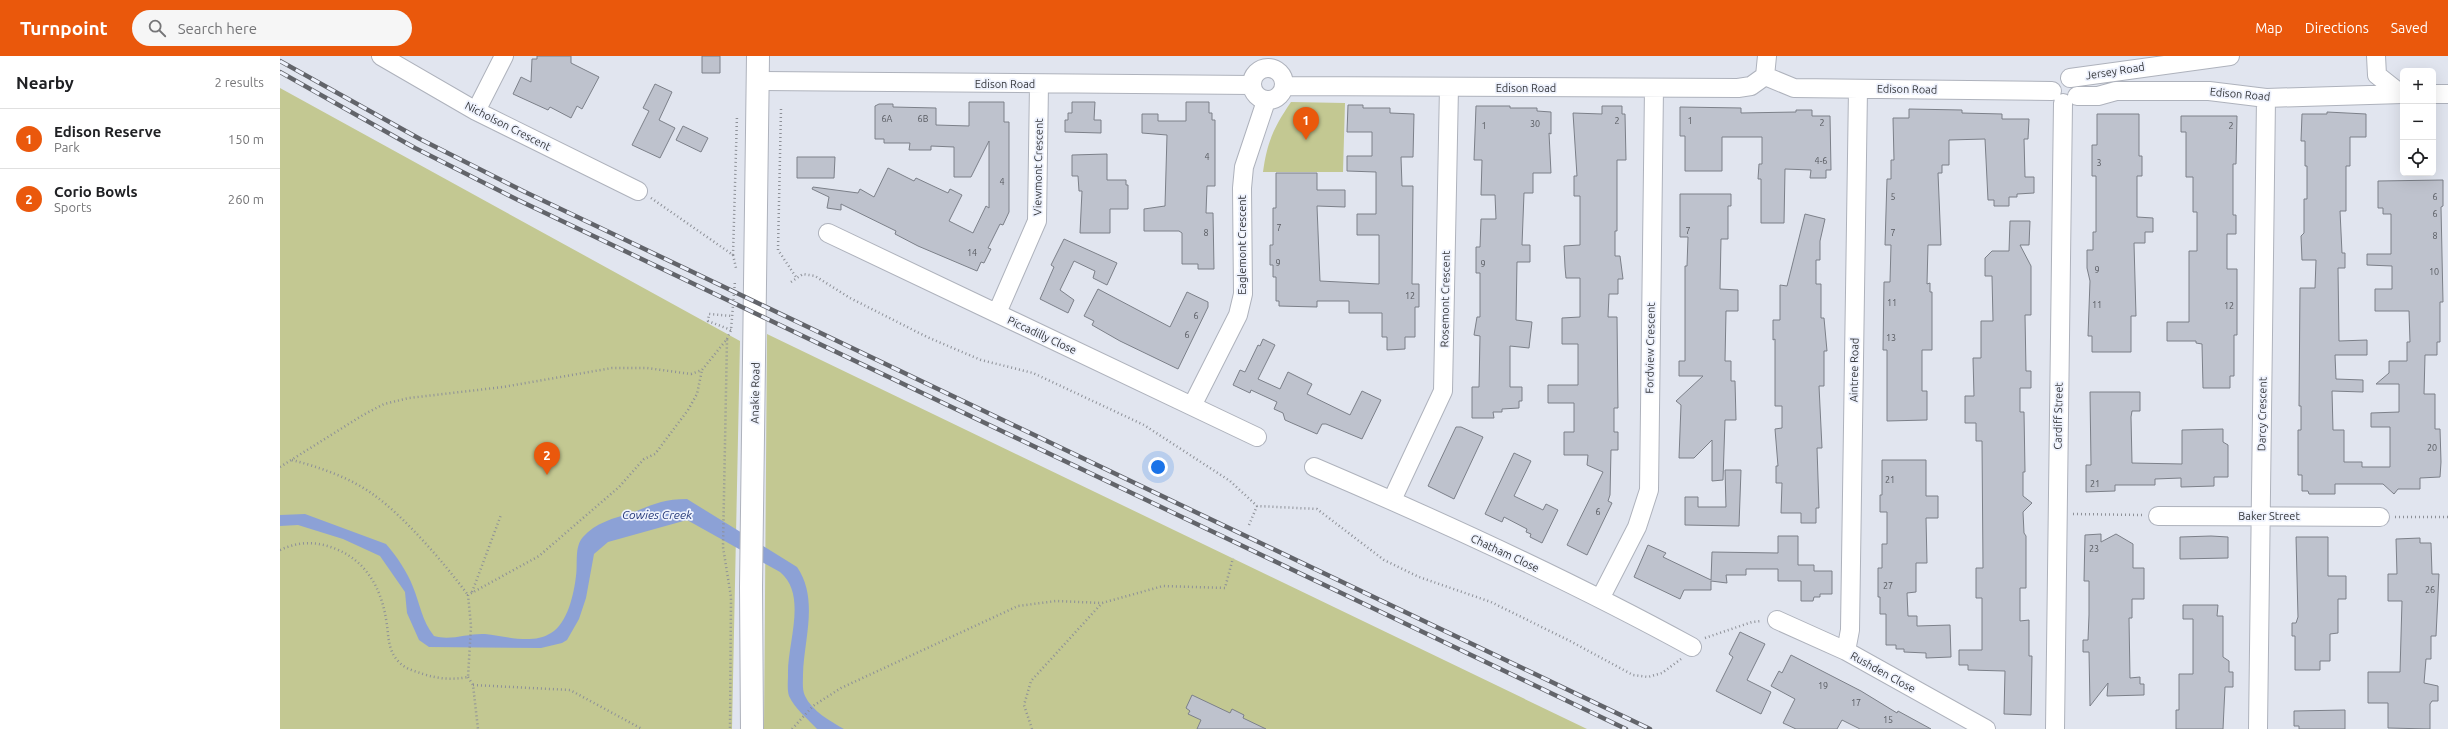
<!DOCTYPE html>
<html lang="en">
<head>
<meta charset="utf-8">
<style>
	:root { --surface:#fff; --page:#f6f6f6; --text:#202124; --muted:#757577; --line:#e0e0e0; --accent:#ea580c }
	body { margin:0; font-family:Ubuntu,sans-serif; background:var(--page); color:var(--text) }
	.controls { position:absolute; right:12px; top:12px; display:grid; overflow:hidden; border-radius:6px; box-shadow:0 4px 16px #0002 }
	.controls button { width:36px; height:36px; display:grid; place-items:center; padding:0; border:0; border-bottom:1px solid var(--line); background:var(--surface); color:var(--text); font:20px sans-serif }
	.you { position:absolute; left:878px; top:411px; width:14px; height:14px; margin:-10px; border:3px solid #fff; border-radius:50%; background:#1a73e8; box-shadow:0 0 0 6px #1a73e833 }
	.badge { display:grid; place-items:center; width:26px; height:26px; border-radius:50%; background:var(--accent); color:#fff; font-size:13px; font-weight:700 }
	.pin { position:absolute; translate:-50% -33px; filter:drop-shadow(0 1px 2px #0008) }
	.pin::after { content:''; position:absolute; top:21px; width:14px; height:12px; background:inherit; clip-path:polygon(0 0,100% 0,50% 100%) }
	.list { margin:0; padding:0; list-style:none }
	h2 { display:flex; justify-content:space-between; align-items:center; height:52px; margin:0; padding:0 16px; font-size:17px }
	h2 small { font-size:13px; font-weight:400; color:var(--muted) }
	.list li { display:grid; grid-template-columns:26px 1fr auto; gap:12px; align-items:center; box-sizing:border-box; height:60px; padding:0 16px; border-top:1px solid var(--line) }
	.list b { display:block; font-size:15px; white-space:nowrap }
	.list p { margin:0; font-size:13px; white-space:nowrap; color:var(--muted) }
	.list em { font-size:13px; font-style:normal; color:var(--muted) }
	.icon { flex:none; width:22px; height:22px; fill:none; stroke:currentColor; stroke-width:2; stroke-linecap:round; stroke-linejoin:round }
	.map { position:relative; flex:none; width:2168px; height:673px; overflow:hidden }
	header { display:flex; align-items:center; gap:24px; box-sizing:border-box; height:56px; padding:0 20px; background:var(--accent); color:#fff }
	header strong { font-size:19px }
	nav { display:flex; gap:22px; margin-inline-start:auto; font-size:14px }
	.search { width:280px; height:36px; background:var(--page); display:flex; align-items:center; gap:10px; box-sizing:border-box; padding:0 14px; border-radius:22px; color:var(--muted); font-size:15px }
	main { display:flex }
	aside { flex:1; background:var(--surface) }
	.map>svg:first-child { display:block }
</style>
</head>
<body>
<header>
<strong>Turnpoint</strong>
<div class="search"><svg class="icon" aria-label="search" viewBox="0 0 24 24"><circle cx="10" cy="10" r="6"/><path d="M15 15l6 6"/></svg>Search here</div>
<nav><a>Map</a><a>Directions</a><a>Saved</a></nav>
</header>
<main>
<aside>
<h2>Nearby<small>2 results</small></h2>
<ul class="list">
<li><span class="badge">1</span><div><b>Edison Reserve</b><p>Park</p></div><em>150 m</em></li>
<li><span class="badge">2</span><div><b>Corio Bowls</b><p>Sports</p></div><em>260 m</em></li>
</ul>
</aside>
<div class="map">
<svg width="2168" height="673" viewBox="0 0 2168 673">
	<rect width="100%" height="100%" fill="#e1e5ef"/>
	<!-- green -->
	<path fill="#c3c892" d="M0,32l460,253 -8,388h-452z
		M1011,46l54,1 -2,69h-80c4,-30 11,-45 28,-70z
		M487,278l820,395h-823z"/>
	<!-- water -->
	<path fill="#8ca1d6" d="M407,443l110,68c22,32 7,72 6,107 0,7 -1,16 2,22 7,15 25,25 39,33h-27c-9,-10 -22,-20 -28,-33 -2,-6 -1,-15 -1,-21 -1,-32 20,-80 -8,-103l-93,-52 -79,22 -14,12 -8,44 -7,21 -12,21 -5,3 -21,5 -112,-1 -10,-7 -12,-27 -2,-21 -25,-36 -37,-17 -45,-14 -18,1v-11l25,-1 81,30c10,11 22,29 27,43 7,17 9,34 21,49 17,5 34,-3 51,-2 21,2 47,11 66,-1 17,-10 23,-40 25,-57 2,-12 -2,-29 7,-39 12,-14 31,-19 48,-24 21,-8 32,-14 56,-14z"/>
	<!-- building -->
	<path fill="#bec2cd" stroke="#7c8089" d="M257,0h34v7l28,14 -17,32 -5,-3 -6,12 -21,-11 -2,3 -35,-16 8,-17 10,5 1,-23h5z
		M422,0h18v17h-18z
		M375,28l17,8 -13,28 16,8 -15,30 -28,-13 17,-34 -6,-3z
		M689,46h35v20h5v90l-6,13 -3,-1 -12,24 3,1 -7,14 -3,-1 -4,9 -59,-25 -23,-12 1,-3 -55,-27v6l-14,-2 2,-11 -17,-8 1,-2 45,6 2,-4 14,8 14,-29 26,13 2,-3 32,15 2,-4 12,6 -13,26 24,12 13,-27 3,2v-67l-18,36h-17v-30l-23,-1v4h-22l1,-7h-26v-4h-9v-33l4,-2h14v3l43,1v17l33,1z
		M792,46h23l-1,18h7v13l-36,-1v-12h3v-7h4z
		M906,46h23v11h3v7h3v66h-8l-1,27h7l1,56h-16v-5h-16v-31l-3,-2h-35v-22l21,-3 2,-71 -25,-2v-19h16v7h28z
		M1068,49h15v3h27v5l24,1 -1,43h-12l1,29h11l-1,98h7v23h-4v30h-10v12l-18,1v-13h-5v-24h-33v-12h-32v6l-38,-1v-5h-3v-24h-3v-12h-3v-20h3v-37h3v-35h41v17h28v17l-28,-1 3,75 59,3v-49h-22v-21h19v-42l-29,-1v-15h25v-24h-25z
		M1196,50h34v2h27v3l14,1v22l-2,-1 2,40h-18v20h-9l-2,52h8v17h-13l-1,58 16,2 -3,26 -19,-2v41h12v14h-3v7l-17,1v3h-9l1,6h-22v-31h7l1,-51 -6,-1 3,-18h3v-44h-4v-26h4l1,-28h15l-1,-24h-14l1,-35h-8z
		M1322,50h20v8h3l1,46h-9v71h-2v25h5l3,23h-5v15h-9l-1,23h9l1,91h-4v24h4v18h-7l-1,45 -2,6 4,2 -25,52 -20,-10 36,-73 -16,-7 1,-10h-24v-23h10v-29h-26v-18h30v-41h-16v-26l18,-1v-39h-14l-1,-11 -1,-21 16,-1v-49h-6v-20h3l-4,-63 29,1z
		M1400,51l61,1v5l55,-1v-2h16v6h18l1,54h-5v8h-16l1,-8 -26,-1 -1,54h-23v-44h-3l1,-15h3v-27h-40v34h-37v-35h-5z
		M1629,53l53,1v3l40,1v5h27l-1,20h-4l1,38h9v16l-17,1v3h-8v9h-15v-6h-6l-3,-61 -36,1v25h-7v8h-4l3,72h-13l-1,39 3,-1v9h2v58h-10v41h5v29l-40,1v-71h-4l1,-68h6l1,-37h-6l2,-66h4v-19h3l-1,-42h16z
		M2047,56l39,2v23h-16v29h-4v45h-6l2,42h3v15h-7l1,73 28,-1v15h-32l1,24 27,1v12l-31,-1 1,39h11v32h18v5h28v-40h-19v-14l28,-1v-28h-23l13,-11v-12h18v-19h3l-1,-31h-34v-22h17v-23l-25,-1v-11h24v-40h-8v-6h-5v-27l65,-1v26l-2,1 2,95h-3v40h-3v13h-12l-1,39h11v35h5l1,33 -1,15 -20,1v11h-22l-4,5 -11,-10h-48v10h-26l-1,-3h-6v-16h-4v-45h3v-24h-2l1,-118h15l1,-28h-14l-1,-24 3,-3v-34h3v-33h-2v-25h-4l1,-27h25z
		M1817,58h42v42h3v20h-5v41l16,1v14h-8v11h-11l2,73h-5v36h-39v-16h-4l2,-55 -3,-13v-18h6v-18h3v-56h-4v-31h5z
		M1901,60h56l-1,48h-3v51h3v19h-9v35h10v66h-3v41h-4v12h-27l-1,-44 -6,-1v-2h-29v-19h22v-71h8v-39h-4v-35h-7v-45h-5z
		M403,70l25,12 -7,14 -25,-12z
		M827,98v26h19v5h2v24h-18v24h-30l2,-42h-3l-1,-15h-6v-21z
		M517,101h38l-1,21h-37z
		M1400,138h51v12h-3v33h-7l-1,50 18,1v21h-12l-1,50h6v20h4l1,39h-11l-2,60 -11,1v-41l-18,18h-15l2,-53 -5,-4 27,-25h-24v-15h6v-95h2l1,-29h-8z
		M1525,158l20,5 -5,22v19h-4v24h5v34h3l3,33h-3v35h-5l3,62h-5l2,60h-3v15h-15v-10h-20l1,-30h-6v-17h2l-3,-37 7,-1v-22h-7v-67l-2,1v-20h7v-35l7,1z
		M1730,165h20l-1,24h-9l11,21v49h-6l1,56h5v17h-11v24h4l1,60h-2v24l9,7 -9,9 1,21 2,3v52h-6v33l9,-1v36h3l-1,59 -27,-1 1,-43 -37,-1v-5h-9v-15h23v-52h-6v-30h7l-1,-127h-6v-18h-11v-27h9l-1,-38h8v-37h12l-1,-45h-7v-18l7,-7h17z
		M784,183l53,24 -10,22 -14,-7 2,-7 -21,-10 -14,29 14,10 -6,13 -28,-14 14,-32 -3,-2z
		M818,233l72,38 17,-35 21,10v5l-30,62 -58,-28 -28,-16 2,-4 -10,-5z
		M983,283l12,6 -17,34 22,10 8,-17 24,12 -5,10 43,21 12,-24 19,9 -19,39 -36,-15h-4l-5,10 -32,-14 -2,-7 -9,-4 3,-7 -26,-12 -1,3 -17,-8 7,-15 5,2 13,-27 2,1z
		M1810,336h50v19h-8l-1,6 1,46 50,1v-34l41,-1v13l5,3v32h-14v9l-33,1v-9l-26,1v6h-40v6l-29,1v-27h5z
		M1176,371h5l22,10 -29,62 -26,-13z
		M1234,397l17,8 -17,35 29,14 3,-6 12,6 -16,33 -12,-6 1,-3 -5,-2 1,-3 -23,-12 -2,5 -17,-8z
		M1602,404h44v36h12v22h-12l1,45h-11v29l-9,1 1,23h9v10l33,-1 1,32 -25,1v-5l-22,-1v-3h-8v-4h-10v-31h-6v-17h-2v-29h4v-24h5v-32h-7v-17h2z
		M1445,414h16l-2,56 -54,-1v-28h13v10h28z
		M1821,478v8l15,-8 17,10v24h11v31h-12v19h-3l1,60 10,-1v7h4v11l-37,1 1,-13 -18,23 -1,-54h-6v-12h5l1,-25v-34h-5l1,-46z
		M1498,480h20v29h16v6h18v23h-12v3h-6l-1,4h-12v-20h-23v-12h-32v6h-20l1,8 -16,-2v9h-27l-4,9 -46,-22 14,-32 18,8 -3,4 48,23 1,-28 66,1z
		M1931,480l17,1v21l-48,1v-22z
		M2016,481h32v39h18v23h-8v34l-8,1v27h-10v9h-25v-34h-3v-13h4l2,-6z
		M2140,482v5h11l1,31h7l-3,62h-5v23h-5l-2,24 14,3v15h-6l-2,3v25l-42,-1v-25h-20v-31h32l2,-71h-14v-27h9l-1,-35z
		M1903,549h35l-1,11h6v41l6,4v11h4v15h-8l-2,42h-47v-19h3v-36h14v-55h-10z
		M1460,576l25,12 -18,36 24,12 -10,22 -45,-23 17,-34 -4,-3z
		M1511,599l70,36 36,22 1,-2 33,18h-71l-18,-9 -5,9h-41l-13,-6 12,-24 -24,-13 8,-15 3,2z
		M912,639l38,18 2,-4 12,6 -1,3 23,11h-69l4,-9 -13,-6 2,-3 -4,-3z
		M2065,654v19h-46v-3h-5v-15z"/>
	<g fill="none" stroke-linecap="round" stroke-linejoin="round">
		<defs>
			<path id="minor" d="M101,0l95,55 162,80
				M1487,0l-2,20 29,12 258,3
				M2096,0l1,19 24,19
				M972 28a16 16 0 1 1 32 0a16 16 0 1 1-32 0Z
				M1790,22l160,-22
				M478,25l494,4
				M1004,30l454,2 13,-2 14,-10
				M2153,38h15
				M1797,40h21l18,-5h93l57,7 137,-4
				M196,55l28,-55
				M548,177l429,204
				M717,257l40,-92 2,-137
				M912,350l46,-91 5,-21 -1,-106 2,-21 22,-66
				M1034,411c129,55 256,113 378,180
				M1112,444l51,-109 6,-304
				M1878,460l222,1
				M1321,541l36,-70 12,-37 5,-402
				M1497,564l69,31 140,78
				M1566,595l4,-21 8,-541
				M1775,673l8,-626
				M1978,673l8,-631"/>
			<path id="major" d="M472,673l-1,-142 7,-531"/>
		</defs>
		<!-- minor casing -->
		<use href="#minor" stroke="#aeb2bc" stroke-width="20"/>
		<!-- major casing -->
		<use href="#major" stroke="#aeb2bc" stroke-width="24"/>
		<!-- path -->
		<path stroke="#8d9097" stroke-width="2.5" stroke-dasharray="1 3" stroke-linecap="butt" d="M501,53l-3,141 18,27
			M371,142l82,57 4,-140
			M453,199l3,13
			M511,226l12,-8 12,2 35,22 77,39 54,23 52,13 111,52 86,56 27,25 60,3 67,51 35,17 72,25 79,39 63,34 15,2 14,-4 19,-14
			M451,274l-23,-9 1,-7 23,2
			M447,283l4,-9 4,-49
			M12,404c27,7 59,18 82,35 32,23 70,68 94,100
			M0,411l83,-52 21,-11 25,-6 94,-11 109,-19h35l44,6 11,-4 25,-31 -4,208 8,50 -1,132
			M1793,458l69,1
			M2115,461h53
			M969,469l8,-19
			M0,494c20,-9 36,-9 56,-1 30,12 45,39 50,70 3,16 1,31 13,43 6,7 16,9 24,12 16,5 29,6 45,3l3,-51 -3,-31 71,-39 80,-69 25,-28 11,-5 33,-44 9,-16 5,-24
			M192,536l29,-77
			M1425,582l47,-16 10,-1
			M188,621l5,8 5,44
			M193,629l97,5 72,39
			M512,673l21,-23 28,-18 177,-82 38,-5 46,2
			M752,673l-8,-24 7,-24 71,-78 61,-17 62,2 8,-30"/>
		<!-- minor -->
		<use href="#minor" stroke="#fff" stroke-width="18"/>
		<!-- major -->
		<use href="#major" stroke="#fff" stroke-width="22"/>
		<defs>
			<path id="rail" d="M0,5l140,78 103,52 1127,538
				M0,16l135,76 103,52 1108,529"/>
		</defs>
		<!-- rail casing -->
		<use href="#rail" stroke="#62646a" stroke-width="4.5"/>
		<!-- rail -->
		<use href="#rail" stroke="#eef2fd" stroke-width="3" stroke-dasharray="9" stroke-linecap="butt"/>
	</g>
	<g text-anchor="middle" stroke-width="3.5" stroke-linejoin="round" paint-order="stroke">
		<!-- number labels -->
		<g font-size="9" fill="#56595f">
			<text x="607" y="66">6A</text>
			<text x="643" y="66">6B</text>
			<text x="1337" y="68">2</text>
			<text x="1410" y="68">1</text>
			<text x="1542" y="70">2</text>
			<text x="1255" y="71">30</text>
			<text x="1204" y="73">1</text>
			<text x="1951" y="73">2</text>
			<text x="927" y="104">4</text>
			<text x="1541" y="108">4-6</text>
			<text x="1819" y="110">3</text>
			<text x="722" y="129">4</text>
			<text x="1613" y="144">5</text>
			<text x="2155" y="144">6</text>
			<text x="2155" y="161">6</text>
			<text x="999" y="175">7</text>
			<text x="1408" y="178">7</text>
			<text x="926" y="180">8</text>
			<text x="1613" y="180">7</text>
			<text x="2155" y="183">8</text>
			<text x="692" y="200">14</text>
			<text x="998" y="210">9</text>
			<text x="1203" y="211">9</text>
			<text x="1817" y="217">9</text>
			<text x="2154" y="219">10</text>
			<text x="1130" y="243">12</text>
			<text x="1612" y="250">11</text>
			<text x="1817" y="252">11</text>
			<text x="1949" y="253">12</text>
			<text x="916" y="263">6</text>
			<text x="907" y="282">6</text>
			<text x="1611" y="285">13</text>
			<text x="2152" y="395">20</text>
			<text x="1610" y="427">21</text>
			<text x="1815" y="431">21</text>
			<text x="1318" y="459">6</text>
			<text x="1814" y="496">23</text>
			<text x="1608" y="533">27</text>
			<text x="2150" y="537">26</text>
			<text x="1543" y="633">19</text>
			<text x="1576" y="650">17</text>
			<text x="1608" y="667">15</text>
		</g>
		<!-- street labels -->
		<g font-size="11" fill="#34363a" stroke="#eef2fd">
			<text transform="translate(1835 15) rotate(-9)" y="4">Jersey Road</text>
			<text x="725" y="32">Edison Road</text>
			<text x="1246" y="36">Edison Road</text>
			<text transform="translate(1627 33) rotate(1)" y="4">Edison Road</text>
			<text transform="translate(1960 38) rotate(5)" y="4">Edison Road</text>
			<text transform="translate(228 70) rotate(27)" y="4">Nicholson Crescent</text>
			<text transform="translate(758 111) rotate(-89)" y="4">Viewmont Crescent</text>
			<text transform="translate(962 189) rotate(-90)" y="4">Eaglemont Crescent</text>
			<text transform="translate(1165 243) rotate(-89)" y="4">Rosemont Crescent</text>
			<text transform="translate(762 279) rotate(25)" y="4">Piccadilly Close</text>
			<text transform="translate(1370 292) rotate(-89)" y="4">Fordview Crescent</text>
			<text transform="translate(1574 314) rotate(-89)" y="4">Aintree Road</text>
			<text transform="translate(475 337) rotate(-89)" y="4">Anakie Road</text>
			<text transform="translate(1982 358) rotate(-89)" y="4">Darcy Crescent</text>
			<text transform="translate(1778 360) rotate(-89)" y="4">Cardiff Street</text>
			<text x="1989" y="464">Baker Street</text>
			<text transform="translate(1225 497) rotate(25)" y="4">Chatham Close</text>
			<text transform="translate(1603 616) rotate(29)" y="4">Rushden Close</text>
		</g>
		<!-- water labels -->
		<g font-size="12" font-style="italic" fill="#253878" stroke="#eef2fd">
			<text x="377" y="463">Cowies Creek</text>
		</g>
	</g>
</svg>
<div class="controls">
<button>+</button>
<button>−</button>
<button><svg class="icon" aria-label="locate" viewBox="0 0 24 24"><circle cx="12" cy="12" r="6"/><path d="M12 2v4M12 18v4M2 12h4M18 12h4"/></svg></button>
</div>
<div class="you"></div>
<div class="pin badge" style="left:1026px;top:84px">1</div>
<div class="pin badge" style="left:267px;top:419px">2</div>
</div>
</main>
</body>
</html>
